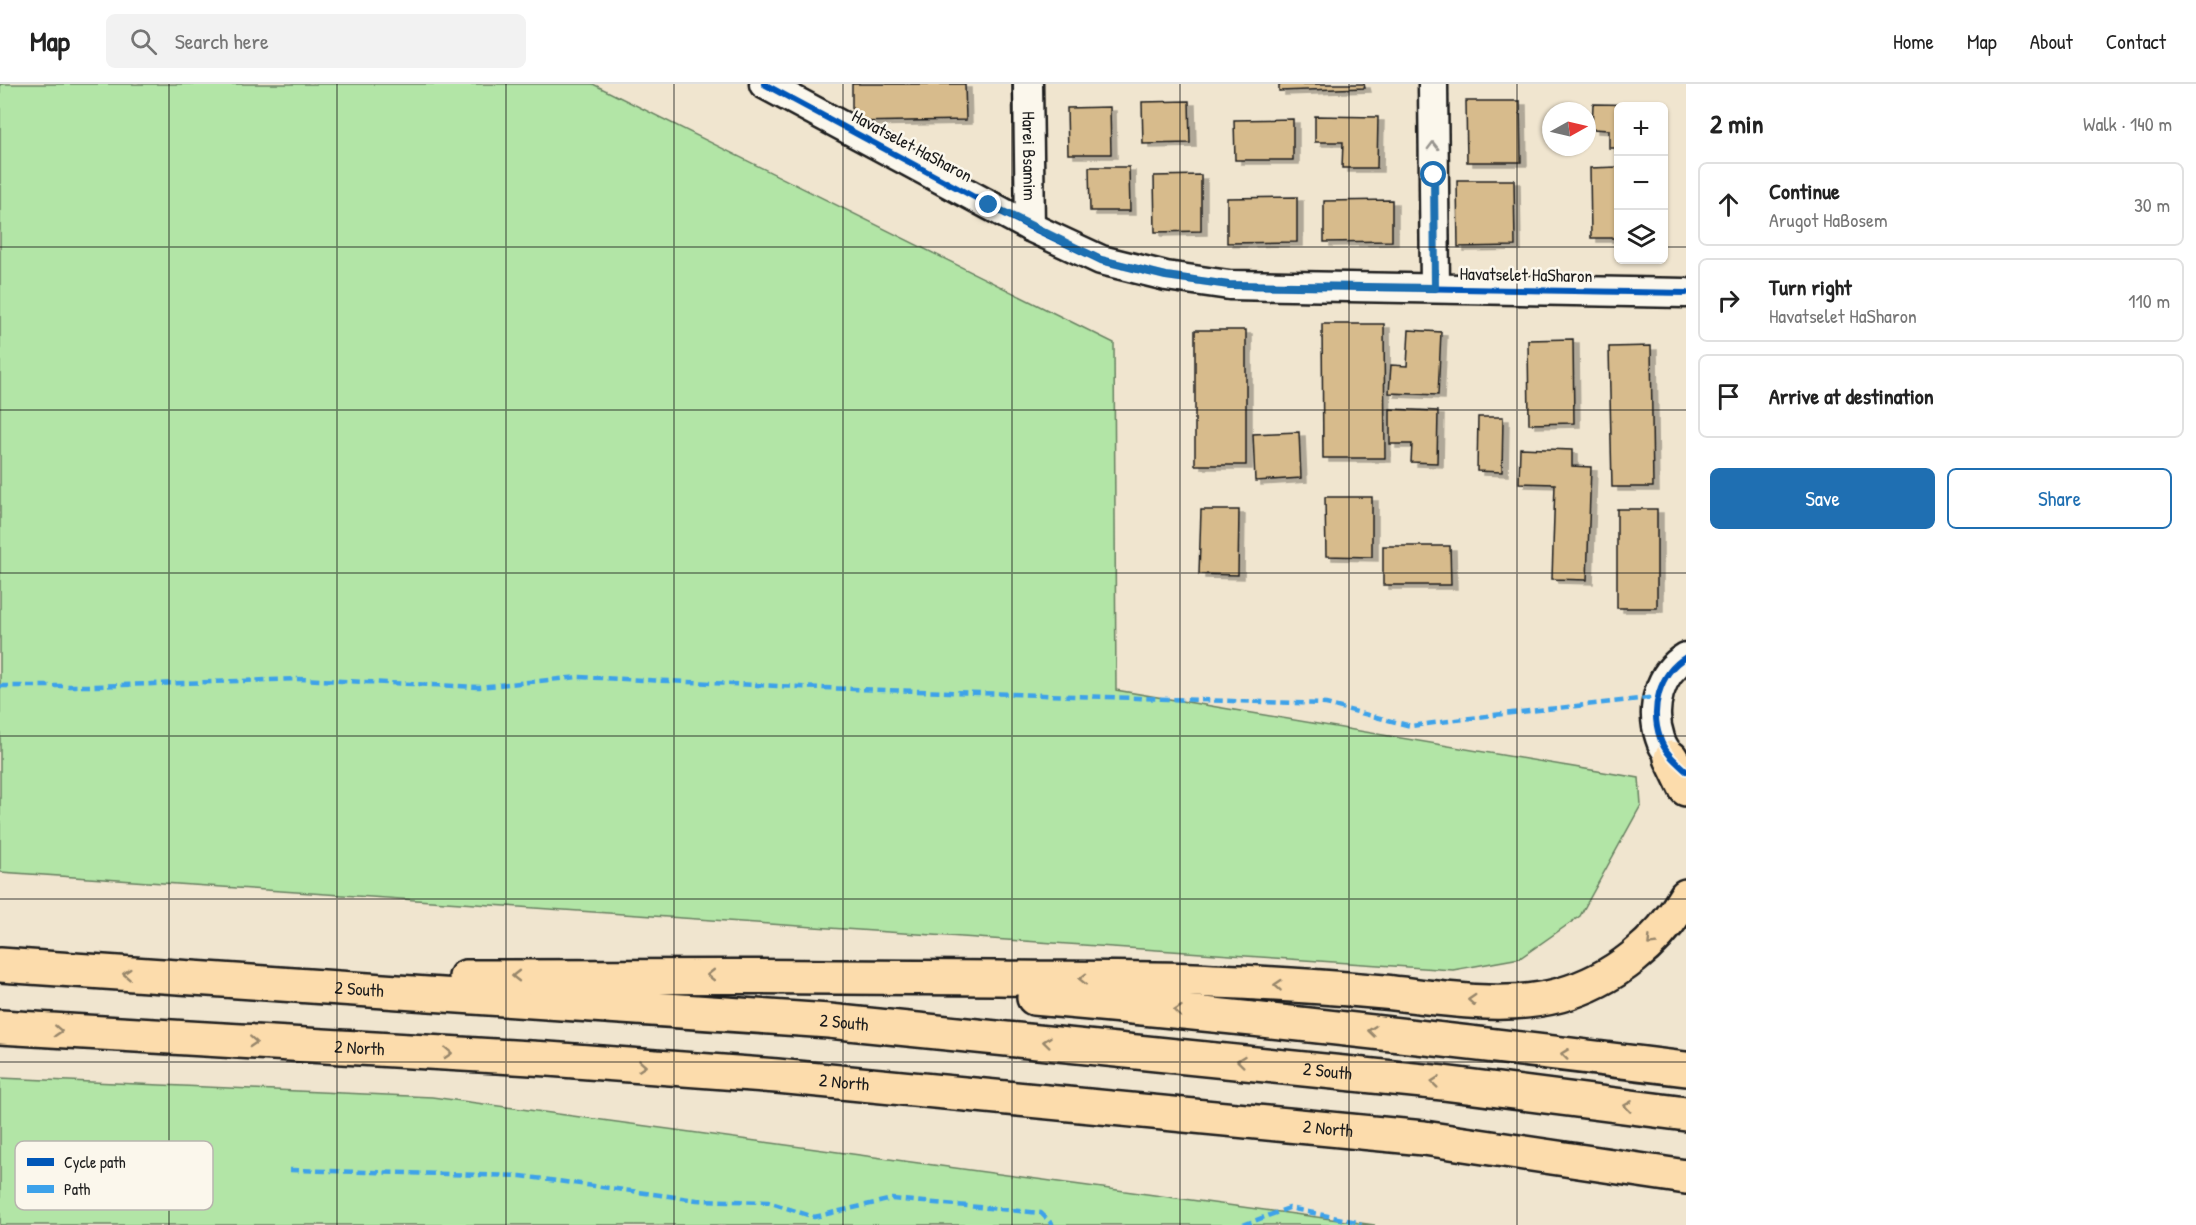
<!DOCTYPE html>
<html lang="en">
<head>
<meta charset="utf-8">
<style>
	:root { --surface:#fff; --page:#f2f2f2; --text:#222; --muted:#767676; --line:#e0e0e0; --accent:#1f6fb2 }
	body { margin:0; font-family:"Patrick Hand",sans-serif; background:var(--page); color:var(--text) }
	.controls { position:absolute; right:18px; top:18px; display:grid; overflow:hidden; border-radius:9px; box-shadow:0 2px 4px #0004 }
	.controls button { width:54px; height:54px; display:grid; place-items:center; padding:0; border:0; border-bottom:2px solid var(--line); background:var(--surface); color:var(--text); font:30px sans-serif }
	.compass { position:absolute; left:1542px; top:18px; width:54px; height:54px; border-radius:50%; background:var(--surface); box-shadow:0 2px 4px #0004; rotate:82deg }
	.stop { position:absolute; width:18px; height:18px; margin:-14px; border:4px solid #1f6fb2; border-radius:50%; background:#fff }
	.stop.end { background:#1f6fb2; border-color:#fff; box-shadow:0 2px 6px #0008 }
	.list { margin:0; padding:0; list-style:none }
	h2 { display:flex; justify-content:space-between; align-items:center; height:78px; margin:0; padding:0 24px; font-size:26px }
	h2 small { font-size:20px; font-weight:400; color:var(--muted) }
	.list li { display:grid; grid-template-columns:39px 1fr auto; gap:18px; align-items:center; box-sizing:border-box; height:84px; margin:0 12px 12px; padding:0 12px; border:2px solid var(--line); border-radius:9px }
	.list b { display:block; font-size:22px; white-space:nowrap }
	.list p { margin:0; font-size:20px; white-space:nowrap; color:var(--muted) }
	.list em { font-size:20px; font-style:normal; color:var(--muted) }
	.actions { display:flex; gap:12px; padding:18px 24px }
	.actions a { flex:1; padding:14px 0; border:2px solid var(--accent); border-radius:9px; text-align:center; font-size:21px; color:var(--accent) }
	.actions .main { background:var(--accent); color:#fff }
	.icon { flex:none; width:33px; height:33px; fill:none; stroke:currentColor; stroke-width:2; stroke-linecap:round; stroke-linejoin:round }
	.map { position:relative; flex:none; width:1686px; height:1141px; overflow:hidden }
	header { display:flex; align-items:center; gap:36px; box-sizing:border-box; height:84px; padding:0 30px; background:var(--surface); border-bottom:2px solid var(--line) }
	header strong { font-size:28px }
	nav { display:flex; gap:33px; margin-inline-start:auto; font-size:21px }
	.search { width:420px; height:54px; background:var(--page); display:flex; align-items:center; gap:15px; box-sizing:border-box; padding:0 21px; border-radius:9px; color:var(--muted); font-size:22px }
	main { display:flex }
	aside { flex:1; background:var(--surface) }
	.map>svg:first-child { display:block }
</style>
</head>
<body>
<header>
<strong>Map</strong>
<div class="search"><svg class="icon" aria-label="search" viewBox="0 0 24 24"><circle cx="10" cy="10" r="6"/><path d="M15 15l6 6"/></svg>Search here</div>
<nav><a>Home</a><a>Map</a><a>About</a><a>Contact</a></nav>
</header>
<main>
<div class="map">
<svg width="1686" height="1141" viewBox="0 0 1686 1141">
	<defs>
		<filter id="shadow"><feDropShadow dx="6" dy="4" stdDeviation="0" flood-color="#0004"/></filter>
	</defs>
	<rect width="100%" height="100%" fill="#f0e5cf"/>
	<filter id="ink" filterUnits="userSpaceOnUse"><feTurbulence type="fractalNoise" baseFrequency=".0167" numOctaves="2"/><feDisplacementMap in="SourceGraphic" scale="12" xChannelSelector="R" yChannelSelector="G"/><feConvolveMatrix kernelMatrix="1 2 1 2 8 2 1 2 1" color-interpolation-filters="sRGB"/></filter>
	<g filter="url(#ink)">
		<!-- green -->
		<path fill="#b2e5a6" stroke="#678061" stroke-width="1.5" d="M0,0h593l521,259 2,347 523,88 2,27 -61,111 -60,42 -67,12 -1453,-98z
			M0,994l432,19 943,128h-1375z"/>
		<!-- building -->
		<path fill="#d7bb8c" stroke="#1c1c1c" stroke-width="1.5" filter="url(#shadow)" d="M852,0h113l1,36 -114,2z
			M1279,0h85l1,4 -86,3z
			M1189,17l1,42 -47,1 -1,-42z
			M1466,17h54l1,61h-54z
			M1593,20l60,1v1h-35v42h-9v-18l-17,-1z
			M1110,23l1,47h-43l-1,-46z
			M1315,32l63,1 -1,51h-35l1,-26h-28z
			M1293,35v41h-58l-1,-40z
			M1089,83h40l1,44h-40z
			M1618,83v71h-27l-1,-70z
			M1201,91v56l-46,1 -1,-56z
			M1457,96h57l1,66 -57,1z
			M1297,113v45l-70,1v-45z
			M1392,116v41l-68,1v-41z
			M1322,240h62l1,134h-62z
			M1195,246h51v135h-51z
			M1409,246l32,2 -3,63 -49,-2 2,-28 16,1z
			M1573,255l1,84 -45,1 -1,-84z
			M1651,262l2,141h-41l-3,-140z
			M1390,325l48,2 -1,52 -26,-1 1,-18h-22z
			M1478,333h25l-1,55 -25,-1z
			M1299,348l2,46 -46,3 -2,-47z
			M1520,364l52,2v16l19,1 -4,113 -35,-1 3,-95 -36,-1z
			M1325,413h47v60l-46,-1z
			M1617,425h40v99h-40z
			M1201,426h38l-1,65 -39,-1z
			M1383,462h67l1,39h-68z"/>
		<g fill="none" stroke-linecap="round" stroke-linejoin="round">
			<defs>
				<g id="minor">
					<path d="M764,0l266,143 71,33 65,16 63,9 457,8"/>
					<path id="s1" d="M1028,0l2,143"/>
					<path d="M1433,0l2,204"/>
					<path d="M1686,573c-27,16 -36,52 -26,81 4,14 16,24 26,33"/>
				</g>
				<g id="highway">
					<path d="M1671,674l15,31"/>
					<path id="s2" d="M0,881l829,56 614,62 243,31"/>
					<path d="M466,893c177,-1 355,-1 532,1 72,1 144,-1 215,3 57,2 114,6 171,11 57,6 120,18 176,3 54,-15 99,-52 126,-99"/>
					<path d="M1034,914c218,19 435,44 652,71"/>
					<path id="s3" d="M0,943l548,32 229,17 647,62 262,39"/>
				</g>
			</defs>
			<!-- minor casing -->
			<use href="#minor" stroke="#1c1c1c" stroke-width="33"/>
			<!-- highway casing -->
			<use href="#highway" stroke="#1c1c1c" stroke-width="38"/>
			<!-- minor -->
			<use href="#minor" stroke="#fbf7ec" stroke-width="28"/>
			<!-- highway -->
			<use href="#highway" stroke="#fcdcac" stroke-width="33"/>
			<!-- quiet -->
			<path stroke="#3da2ea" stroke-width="4.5" stroke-dasharray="9 4.5" stroke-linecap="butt" d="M0,602h94l204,-7 181,8 100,-10 243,11 504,16 85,22 83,-11 163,-18
				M290,1086l231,6 176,24 71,2 46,15 78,-18 149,14 12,12
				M1243,1141l46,-17 68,14 4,3"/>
			<defs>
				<path id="cycleway" d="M764,0l266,143 71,33 65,16 63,9 457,8
					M1686,573c-27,16 -36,52 -26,81 4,14 16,24 26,33"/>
			</defs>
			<!-- cycleway casing -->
			<use href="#cycleway" stroke="#fbf7ec" stroke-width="10"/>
			<!-- cycleway -->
			<use href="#cycleway" stroke="#0057b8" stroke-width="6"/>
		</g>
		<!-- one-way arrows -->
		<defs><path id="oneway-chevron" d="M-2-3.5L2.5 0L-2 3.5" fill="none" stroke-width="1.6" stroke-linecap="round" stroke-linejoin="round" transform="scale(1.5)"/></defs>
		<use stroke="#97948e" href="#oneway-chevron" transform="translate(1433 62) rotate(-91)"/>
		<g stroke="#97866b">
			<use href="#oneway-chevron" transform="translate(1651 858) rotate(135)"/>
			<use href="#oneway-chevron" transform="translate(127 890) rotate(-176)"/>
			<use href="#oneway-chevron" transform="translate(711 891) rotate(180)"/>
			<use href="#oneway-chevron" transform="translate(516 892) rotate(180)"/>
			<use href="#oneway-chevron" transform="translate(1083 895) rotate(-179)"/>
			<use href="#oneway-chevron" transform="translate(1278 901) rotate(-176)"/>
			<use href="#oneway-chevron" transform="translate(1472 916) rotate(-177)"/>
			<use href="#oneway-chevron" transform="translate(1178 927) rotate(-175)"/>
			<use href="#oneway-chevron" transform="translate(58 947) rotate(3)"/>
			<use href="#oneway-chevron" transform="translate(1372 947) rotate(-174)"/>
			<use href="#oneway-chevron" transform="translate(253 958) rotate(3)"/>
			<use href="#oneway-chevron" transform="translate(1047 958) rotate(-174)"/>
			<use href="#oneway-chevron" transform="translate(448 969) rotate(3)"/>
			<use href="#oneway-chevron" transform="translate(1565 970) rotate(-173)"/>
			<use href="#oneway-chevron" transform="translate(1241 977) rotate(-174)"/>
			<use href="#oneway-chevron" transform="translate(642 982) rotate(4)"/>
			<use href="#oneway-chevron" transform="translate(1435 998) rotate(-174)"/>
			<use href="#oneway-chevron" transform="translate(1628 1022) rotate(-172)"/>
		</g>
	</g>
	<g fill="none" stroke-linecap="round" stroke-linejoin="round" filter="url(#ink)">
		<!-- route -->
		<path stroke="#1f6fb2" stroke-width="8" d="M989,121l112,55 65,16 63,9 206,3 -1,-113"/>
	</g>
	<!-- grid -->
	<path fill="none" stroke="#1c1c1c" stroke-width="1.5" stroke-opacity="0.55" d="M169,0v1141M337,0v1141M506,0v1141M674,0v1141M843,0v1141M1012,0v1141M1180,0v1141M1349,0v1141M1517,0v1141M0,163h1618M1664,163h22M0,326h1686M0,489h1686M0,652h1686M0,815h1686M0,978h1686"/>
	<g text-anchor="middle" stroke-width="5" stroke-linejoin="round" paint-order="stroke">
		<!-- street labels -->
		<g font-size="18" fill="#1c1c1c" stroke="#fbf7ec">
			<text transform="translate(912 62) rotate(28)" y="6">Havatselet HaSharon</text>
			<text dy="6" stroke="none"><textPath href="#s1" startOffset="72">Harei Bsamim</textPath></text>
			<text transform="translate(1526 191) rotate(1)" y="6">Havatselet HaSharon</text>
			<text dy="6" stroke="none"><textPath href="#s2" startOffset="360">2 South</textPath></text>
			<text dy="6" stroke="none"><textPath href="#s2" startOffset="846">2 South</textPath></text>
			<text dy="6" stroke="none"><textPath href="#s3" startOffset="360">2 North</textPath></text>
			<text dy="6" stroke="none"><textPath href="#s2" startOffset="1332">2 South</textPath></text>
			<text dy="6" stroke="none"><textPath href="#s3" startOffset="846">2 North</textPath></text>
			<text dy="6" stroke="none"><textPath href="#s3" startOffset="1332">2 North</textPath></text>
		</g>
	</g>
	<!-- legend -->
	<rect x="15" y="1057" width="198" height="69" rx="9" fill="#fbf7ec" stroke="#b8b5ae" stroke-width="1.5"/>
	<rect x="27" y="1074" width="27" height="8" fill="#0057b8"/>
	<rect x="27" y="1101" width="27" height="8" fill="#3da2ea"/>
	<g font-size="16" fill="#1c1c1c">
		<text x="64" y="1084">Cycle path</text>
		<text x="64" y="1111">Path</text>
	</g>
</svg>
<div class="controls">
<button>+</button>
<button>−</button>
<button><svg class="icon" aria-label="layers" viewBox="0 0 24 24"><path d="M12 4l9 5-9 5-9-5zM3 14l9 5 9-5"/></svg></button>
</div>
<svg class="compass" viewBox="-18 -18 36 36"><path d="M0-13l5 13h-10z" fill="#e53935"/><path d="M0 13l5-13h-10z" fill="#767676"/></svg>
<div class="stop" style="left:1434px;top:91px"></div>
<div class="stop end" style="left:989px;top:121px"></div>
</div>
<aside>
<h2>2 min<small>Walk · 140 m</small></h2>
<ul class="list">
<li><svg class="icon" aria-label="ahead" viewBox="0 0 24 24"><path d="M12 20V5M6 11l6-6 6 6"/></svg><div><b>Continue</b><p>Arugot HaBosem</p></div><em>30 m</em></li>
<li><svg class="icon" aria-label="right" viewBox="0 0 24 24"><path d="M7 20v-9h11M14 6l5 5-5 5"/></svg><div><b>Turn right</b><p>Havatselet HaSharon</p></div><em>110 m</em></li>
<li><svg class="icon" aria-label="arrive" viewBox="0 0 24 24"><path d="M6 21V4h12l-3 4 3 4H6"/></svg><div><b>Arrive at destination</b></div></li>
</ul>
<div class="actions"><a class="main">Save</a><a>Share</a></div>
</aside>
</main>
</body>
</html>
